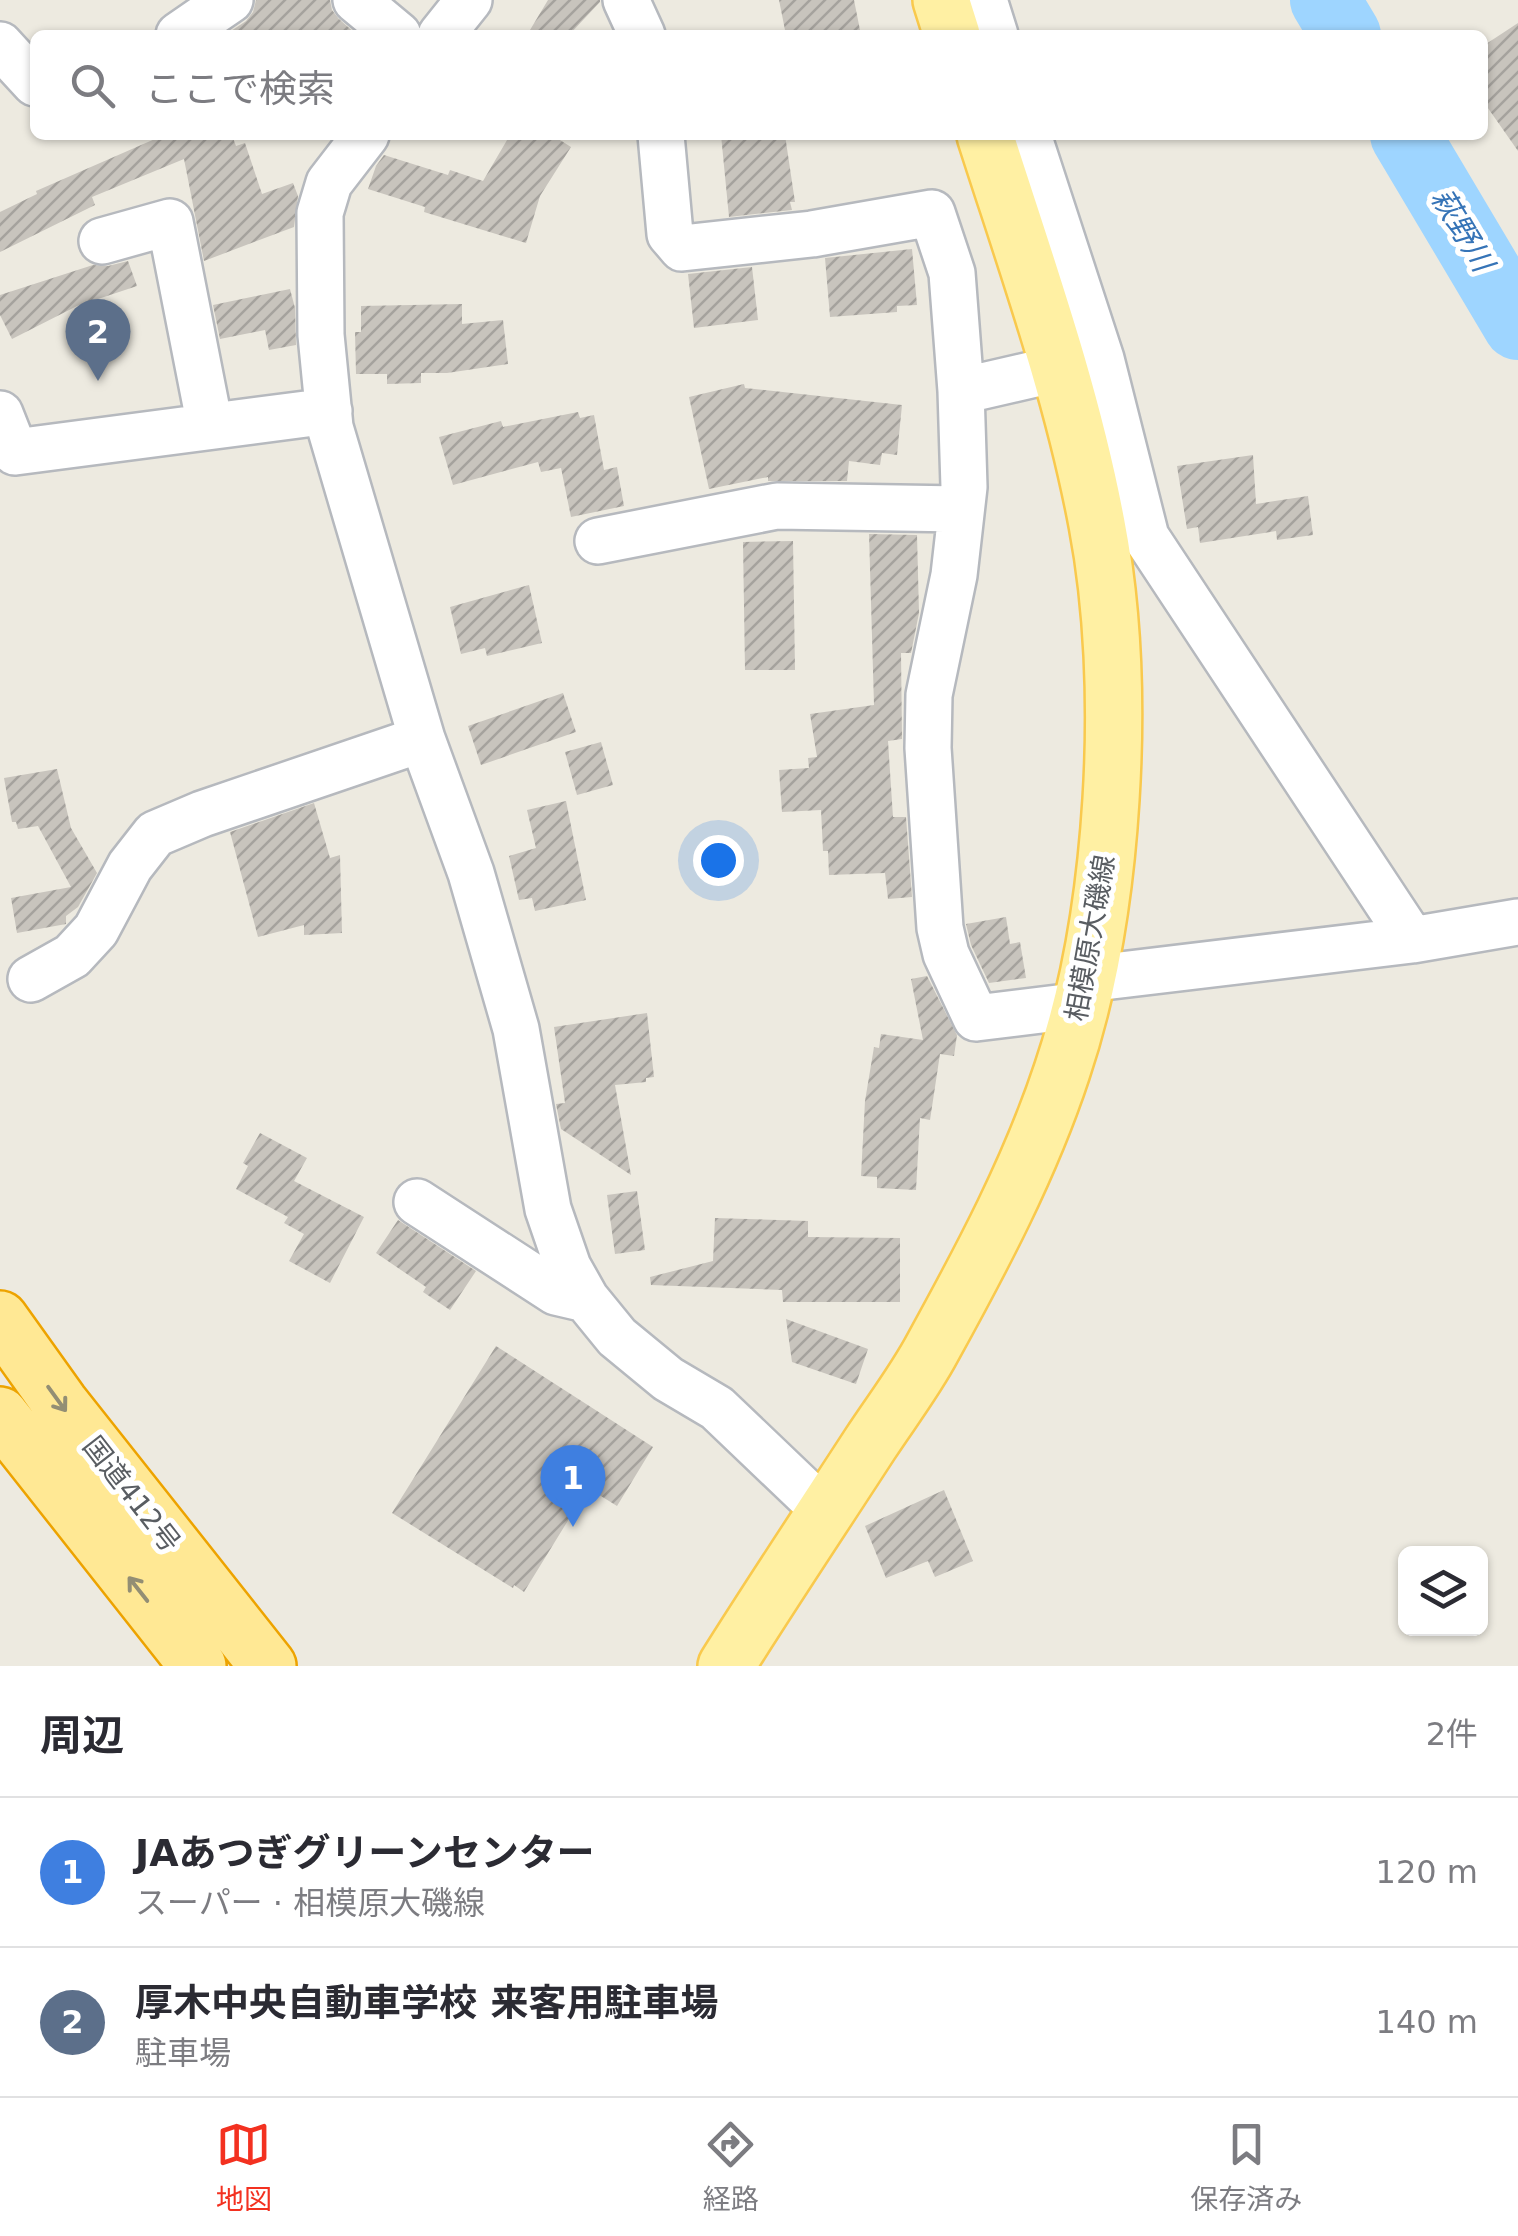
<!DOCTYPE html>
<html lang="ja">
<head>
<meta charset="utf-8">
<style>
	:root { --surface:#fff; --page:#f7f7f7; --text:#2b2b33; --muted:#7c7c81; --line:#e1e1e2; --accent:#f33120 }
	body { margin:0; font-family:"DejaVu Sans","Noto Sans JP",sans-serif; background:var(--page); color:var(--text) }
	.controls { position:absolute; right:30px; bottom:30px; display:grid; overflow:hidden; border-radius:15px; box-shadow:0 2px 8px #0004 }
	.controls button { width:90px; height:90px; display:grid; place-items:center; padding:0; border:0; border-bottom:2px solid var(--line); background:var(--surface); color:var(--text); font:50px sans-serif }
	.you { position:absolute; left:718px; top:860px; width:35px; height:35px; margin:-25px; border:8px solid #fff; border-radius:50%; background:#1a73e8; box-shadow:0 0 0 15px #1a73e833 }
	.badge { display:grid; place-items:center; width:65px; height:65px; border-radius:50%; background:var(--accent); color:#fff; font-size:32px; font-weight:700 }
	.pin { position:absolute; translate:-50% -82px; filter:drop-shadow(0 2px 5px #0008) }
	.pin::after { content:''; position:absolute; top:52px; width:35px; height:30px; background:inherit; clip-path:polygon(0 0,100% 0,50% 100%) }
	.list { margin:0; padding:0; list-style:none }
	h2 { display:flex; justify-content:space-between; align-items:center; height:130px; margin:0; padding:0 40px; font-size:42px }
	h2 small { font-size:32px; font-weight:400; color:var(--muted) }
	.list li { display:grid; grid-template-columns:65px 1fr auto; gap:30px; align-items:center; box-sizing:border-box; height:150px; padding:0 40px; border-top:2px solid var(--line) }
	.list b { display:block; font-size:38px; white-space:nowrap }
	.list p { margin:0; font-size:32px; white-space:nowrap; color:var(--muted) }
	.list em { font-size:32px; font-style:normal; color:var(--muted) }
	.icon { flex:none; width:55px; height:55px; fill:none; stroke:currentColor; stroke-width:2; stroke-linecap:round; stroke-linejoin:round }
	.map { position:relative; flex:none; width:1518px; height:1666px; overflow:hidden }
	.search { position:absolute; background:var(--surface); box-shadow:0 2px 8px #0004; left:30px; right:30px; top:30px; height:110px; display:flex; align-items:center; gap:25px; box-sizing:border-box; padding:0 35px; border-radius:15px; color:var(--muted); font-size:38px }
	.sheet { height:430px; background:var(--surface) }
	nav { display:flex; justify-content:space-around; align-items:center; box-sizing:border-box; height:140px; border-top:2px solid var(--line); background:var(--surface); font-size:28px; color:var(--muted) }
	nav a { display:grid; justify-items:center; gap:5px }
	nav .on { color:var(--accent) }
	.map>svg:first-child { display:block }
</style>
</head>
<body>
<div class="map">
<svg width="1518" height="1666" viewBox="0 0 1518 1666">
	<defs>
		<pattern id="building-hatch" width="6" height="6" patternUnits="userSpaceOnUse" patternTransform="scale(2.5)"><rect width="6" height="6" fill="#c8c4bd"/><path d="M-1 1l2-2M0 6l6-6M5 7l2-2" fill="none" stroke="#a5a29d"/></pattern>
	</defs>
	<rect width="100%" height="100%" fill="#edeae0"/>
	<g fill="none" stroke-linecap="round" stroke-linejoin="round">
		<!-- river -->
		<path stroke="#9ed5ff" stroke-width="70" d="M1325,0l21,35
			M1405,135l113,190"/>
	</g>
	<!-- building -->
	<path fill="url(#building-hatch)" d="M256,0h74l2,10 7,9 18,16h-132l21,-14 7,-9z
		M548,0h52v2l-31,33h-42z
		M779,0h75l7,35h-75z
		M1518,23v128l-35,-50v-55z
		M164,135h76l-7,3 3,8 9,-3 17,51 31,-11 5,13 -4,31 -90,34 -20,-102 -92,38 3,8 -95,47v-40l37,-18 -1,-3z
		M510,135h42l19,12 -31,49 -14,47 -102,-31 1,-5 -57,-18 8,-23 8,-11 64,20 2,-5 33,11z
		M721,135h64l10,67h-5l2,8 -63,7z
		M912,249l5,56 -20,1v6l-67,5 -5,-59z
		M128,261l9,25 -60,20 -65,33 -12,-24v-20l93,-30 15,1z
		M752,267l6,53 -64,8 -6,-54z
		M290,289l5,19 1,37 -27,5 -4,-20 -45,9 -7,-34z
		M462,304v20l41,-4 5,44 -61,9h-26v10l-34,1v-10h-31l-1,-42h6v-26z
		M744,384l1,4 157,17 -5,50 -15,-2 -2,12 -31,-4 -2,20h-79v-4l-59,12 -20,-92z
		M578,412l2,6 14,-3 10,55 13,-3 7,39 -53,11 -10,-49 -20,4 -3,-10 -85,23 -14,-48 62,-16 2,6z
		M1253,455l3,49 52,-8 5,39 -36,5 -1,-9 -76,12 -2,-16 -11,2 -10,-63z
		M869,534l48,1 2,78 -8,40h-10l1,86 -14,2 5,76h13l6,80 -24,2 -3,-26 -56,2 -1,-24h-5l-2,-41 -39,2 -3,-42 30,-2 -1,-10 9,-1 -7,-43 64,-9z
		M793,541l2,129h-50l-2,-128z
		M529,585l13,58 -55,13 -2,-8 -24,6 -11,-47z
		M563,693l13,39 -95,33 -13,-39z
		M601,742l12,43 -36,10 -12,-43z
		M57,769l14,59 26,45 -19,34 -12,9v8l-49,9 -6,-35 60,-11 -33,-61 -20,3 -2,-7h-4l-8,-44z
		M566,801l20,99 -51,11 -3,-13 -13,2 -10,-44 27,-8 -9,-38z
		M314,803l16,55 10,-3 2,78 -38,2v-10l-46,12 -28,-105z
		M1006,917l4,27 10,-2 6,36 -37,5 -18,-38 -5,-21z
		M927,976l30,59 -3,21 -14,-2 -10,66 -10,-2 -4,72 -39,-2v-11l-16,-1 4,-75 9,-54 5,1 2,-14 42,6 -12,-61z
		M647,1013l7,64 -8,1v4l-31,3 16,90 -70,-46 -5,-25 9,-1 -11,-76z
		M260,1133l47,25 -13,23 70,36 -34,66 -41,-22 15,-27 -20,-11 4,-6 -52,-28 12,-23 -5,-3z
		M637,1191l8,59 -30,4 -8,-59z
		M715,1218l93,3v16l92,1v64h-117l-1,-12 -131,-5 -1,-8 63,-16z
		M398,1220l78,51 -26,39 -27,-18 3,-5 -50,-34z
		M786,1319l82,30 -12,35 -64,-22z
		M496,1346l157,101 -36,59 -29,-18 -64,104 -10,-7 -1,3 -121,-75z
		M944,1490l29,71 -38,16 -7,-16 -42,17 -21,-52z"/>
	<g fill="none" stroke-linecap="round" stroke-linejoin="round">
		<defs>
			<path id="minor" d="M356,0l42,35
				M626,0l16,35
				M984,0l11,35
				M179,35l51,-35
				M441,35l28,-35
				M0,45l35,38
				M366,135l-37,48 -9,30 1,122 9,92 92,312 49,134 45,156 32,180 20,58 18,32
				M661,135l9,99 12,14 130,-14 120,-21 20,60 9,118 3,96 -10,88 -25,120 -1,53 12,180 6,26 30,64 106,-13
				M1028,135l73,224 45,178 266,403
				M102,241l68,-19 40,204
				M961,391l130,-30
				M0,414l15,38 314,-41
				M598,541l179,-35 183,3
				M31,979l41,-23 24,-26 34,-64 25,-32 47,-20 220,-75
				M1087,979l325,-39 106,-18
				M417,1202l139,90 30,7 31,38 51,42 49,29 109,104"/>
			<path id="primary" d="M941,0l11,35
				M726,1666c47,-75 96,-148 144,-222 21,-32 45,-63 63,-97 49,-89 97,-179 129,-276 53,-157 66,-385 35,-547 -25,-133 -71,-261 -112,-389"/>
			<path id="trunk" d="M0,1319l60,84 208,263
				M0,1415l198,251"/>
		</defs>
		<!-- minor casing -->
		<use href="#minor" stroke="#b6b9be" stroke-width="50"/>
		<!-- primary casing -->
		<use href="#primary" stroke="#f9c94d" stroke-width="60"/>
		<!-- trunk casing -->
		<use href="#trunk" stroke="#eda300" stroke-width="60"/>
		<!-- minor -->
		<use href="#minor" stroke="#fff" stroke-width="45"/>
		<!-- primary -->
		<use href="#primary" stroke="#fff0a3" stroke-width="55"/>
		<!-- trunk -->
		<use href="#trunk" stroke="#ffe894" stroke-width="55"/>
	</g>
	<!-- one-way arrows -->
	<defs><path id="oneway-shaft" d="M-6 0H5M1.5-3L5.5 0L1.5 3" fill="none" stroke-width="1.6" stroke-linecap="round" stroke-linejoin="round" transform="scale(2.5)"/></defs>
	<g stroke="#938e74">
		<use href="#oneway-shaft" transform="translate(57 1399) rotate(54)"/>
		<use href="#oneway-shaft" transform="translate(138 1589) rotate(-128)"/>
	</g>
	<g text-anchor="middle" stroke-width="10" stroke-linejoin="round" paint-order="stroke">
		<!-- street labels -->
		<g font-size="28" fill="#595d62" stroke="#fff">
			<text transform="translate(1090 938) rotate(-80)" y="10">相模原大磯線</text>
			<text transform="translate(132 1494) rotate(52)" y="10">国道412号</text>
		</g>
		<!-- water labels -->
		<g font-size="30" font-style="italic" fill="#3674b7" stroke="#fff">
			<text transform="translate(1462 230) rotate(59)" y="10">萩野川</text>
		</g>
	</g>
</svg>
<div class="controls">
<button><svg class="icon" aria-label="layers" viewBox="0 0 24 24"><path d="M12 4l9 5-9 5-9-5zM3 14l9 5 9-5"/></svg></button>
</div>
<div class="you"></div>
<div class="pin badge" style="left:573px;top:1527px;background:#3f7fe0">1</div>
<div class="pin badge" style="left:98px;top:381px;background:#5c6f8a">2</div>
<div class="search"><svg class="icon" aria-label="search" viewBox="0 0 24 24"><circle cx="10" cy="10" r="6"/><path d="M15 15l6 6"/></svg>ここで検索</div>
</div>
<section class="sheet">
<h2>周辺<small>2件</small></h2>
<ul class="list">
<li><span class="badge" style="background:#3f7fe0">1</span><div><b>JAあつぎグリーンセンター</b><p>スーパー · 相模原大磯線</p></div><em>120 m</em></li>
<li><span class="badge" style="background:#5c6f8a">2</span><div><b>厚木中央自動車学校 来客用駐車場</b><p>駐車場</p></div><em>140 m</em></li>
</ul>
</section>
<nav>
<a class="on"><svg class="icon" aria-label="map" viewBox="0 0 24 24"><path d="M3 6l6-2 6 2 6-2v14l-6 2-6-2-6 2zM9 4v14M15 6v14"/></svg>地図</a>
<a><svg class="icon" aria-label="directions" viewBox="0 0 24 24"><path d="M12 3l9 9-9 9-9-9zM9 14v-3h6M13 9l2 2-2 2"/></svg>経路</a>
<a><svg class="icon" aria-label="saved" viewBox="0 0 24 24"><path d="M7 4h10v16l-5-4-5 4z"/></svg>保存済み</a>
</nav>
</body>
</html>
